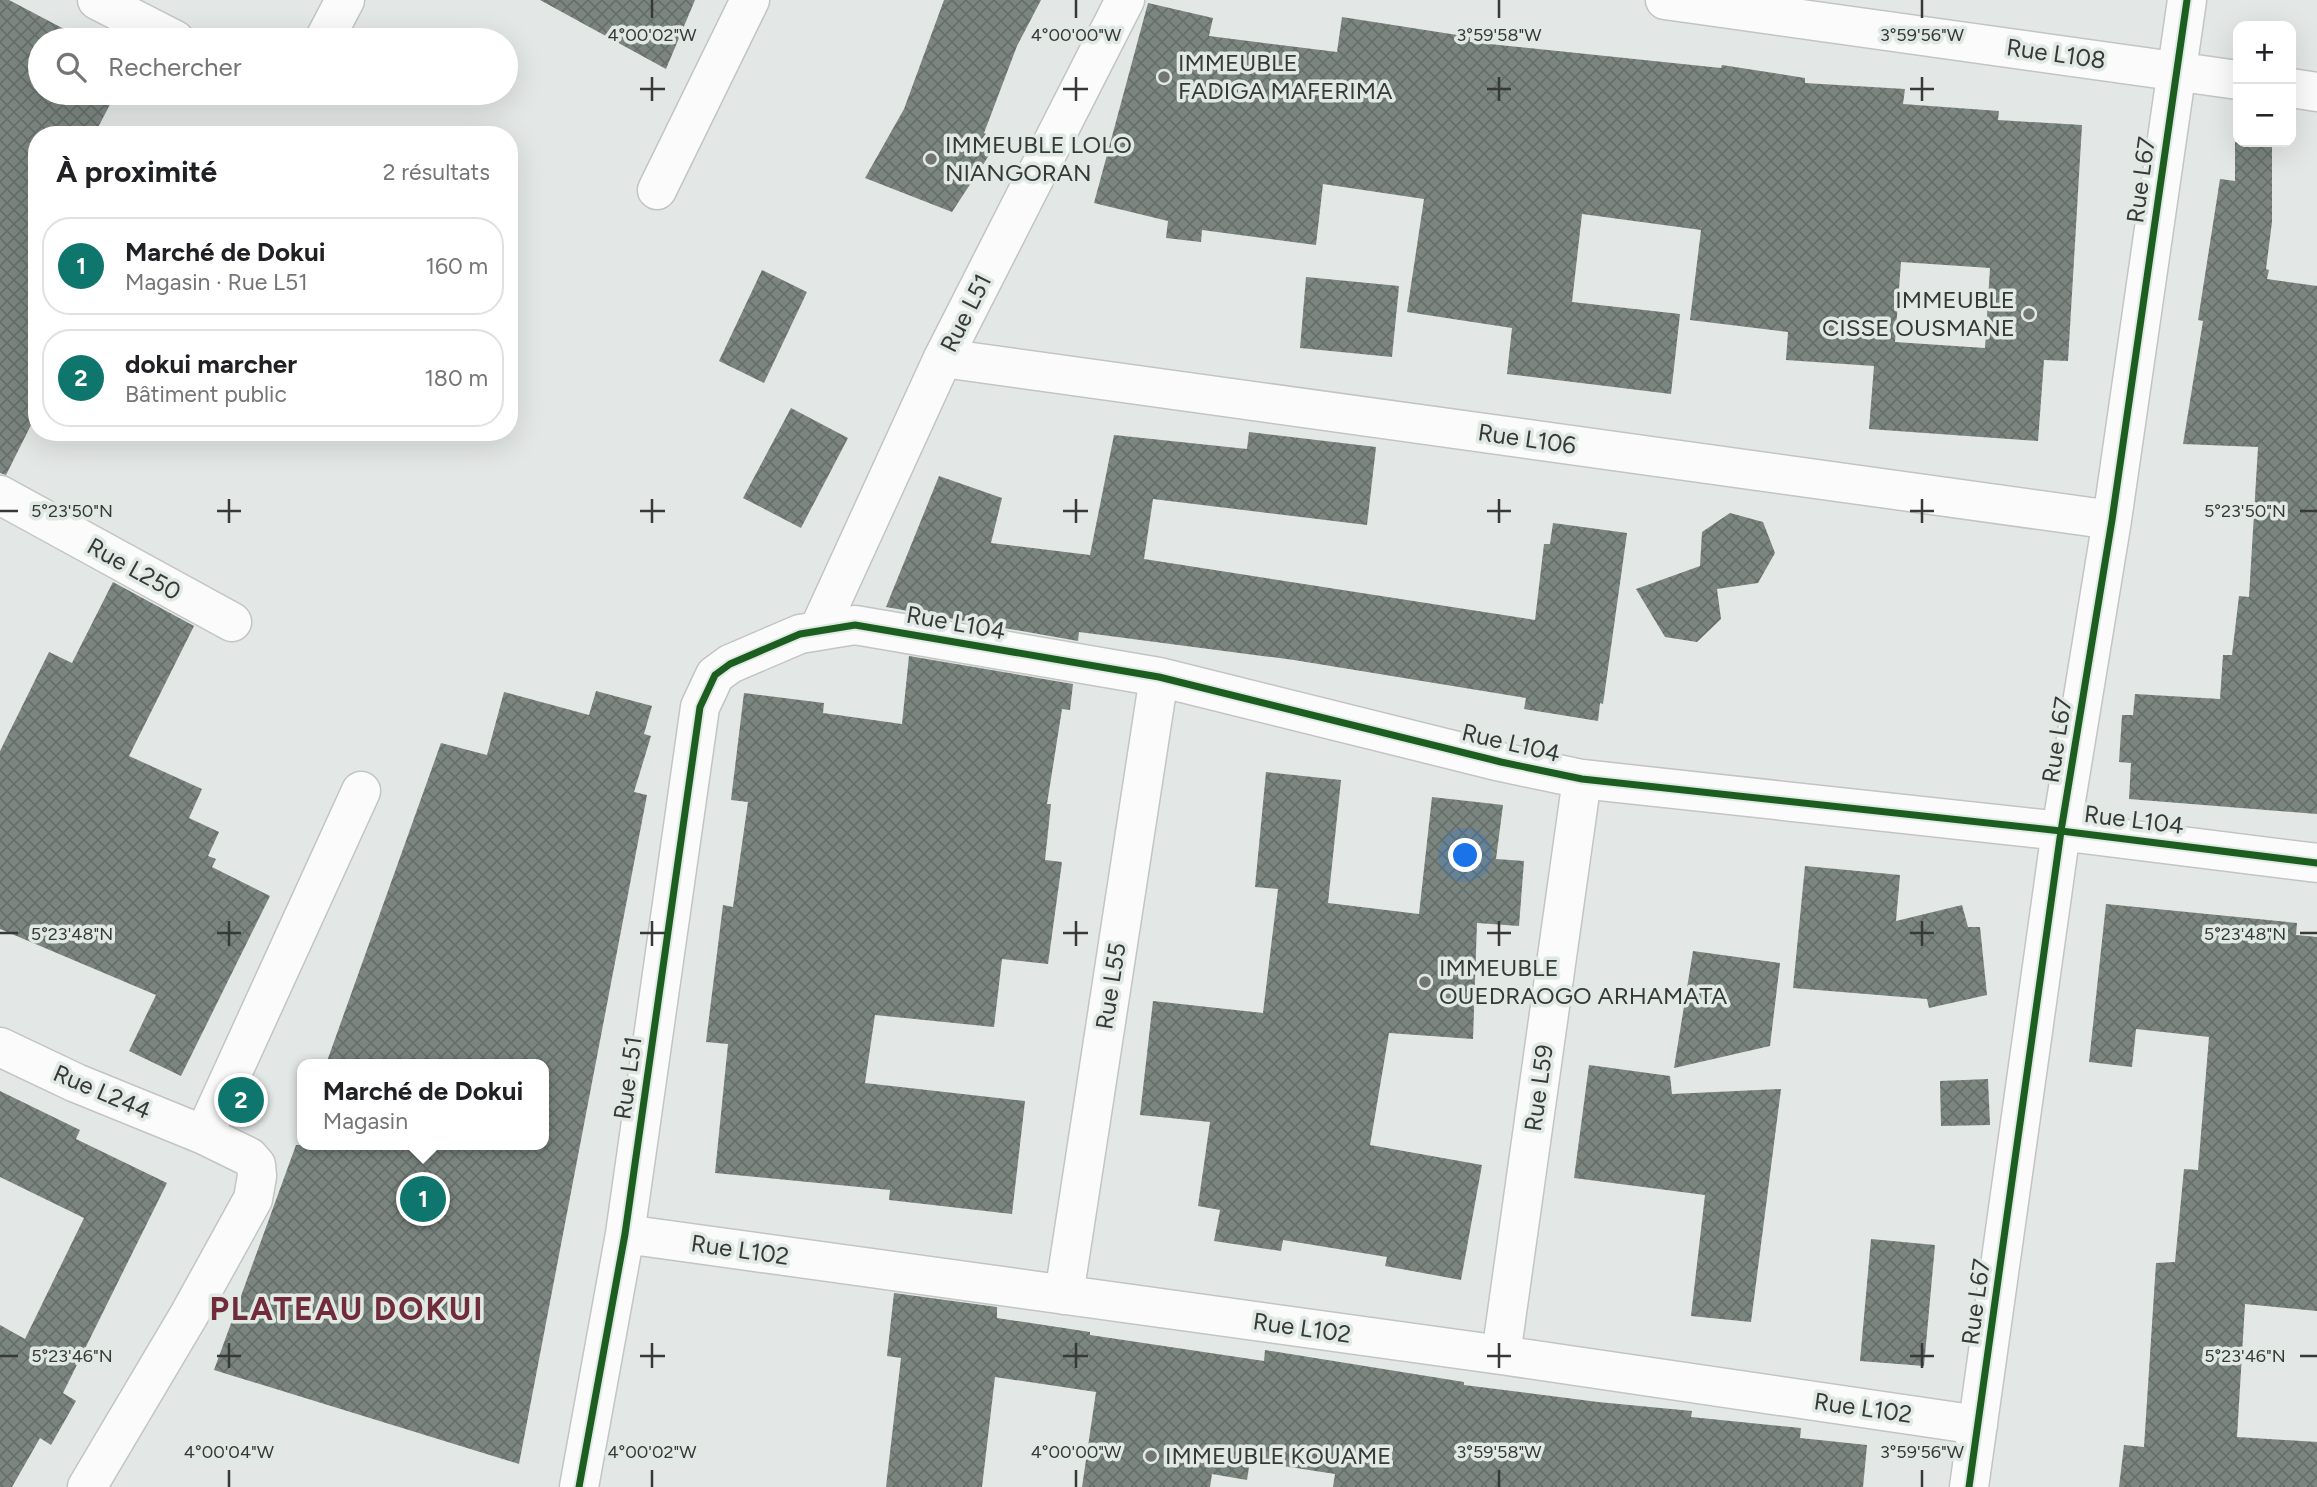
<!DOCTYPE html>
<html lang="fr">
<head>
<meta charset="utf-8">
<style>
	:root { --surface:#fff; --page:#f6f6f6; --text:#202124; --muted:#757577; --line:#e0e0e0; --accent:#0f766e }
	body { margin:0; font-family:Figtree,sans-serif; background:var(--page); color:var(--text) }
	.controls { position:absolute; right:21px; top:21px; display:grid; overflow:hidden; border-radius:14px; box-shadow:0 7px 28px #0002 }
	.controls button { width:63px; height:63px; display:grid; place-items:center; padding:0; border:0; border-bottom:2px solid var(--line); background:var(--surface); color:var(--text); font:35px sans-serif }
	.you { position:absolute; left:1466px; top:856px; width:24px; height:24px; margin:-18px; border:5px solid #fff; border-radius:50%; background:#1a73e8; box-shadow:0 0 0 10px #1a73e833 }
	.badge { display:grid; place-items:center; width:46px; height:46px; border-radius:50%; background:var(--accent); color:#fff; font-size:23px; font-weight:700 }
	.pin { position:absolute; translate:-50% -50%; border:4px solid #fff; box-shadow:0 2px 7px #0006 }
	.popup { position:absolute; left:297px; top:1059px; width:252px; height:91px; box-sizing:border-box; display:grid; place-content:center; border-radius:14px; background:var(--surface); filter:drop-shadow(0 2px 5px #0005); font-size:23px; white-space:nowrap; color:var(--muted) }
	.popup b { font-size:26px; color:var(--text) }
	.popup::after { content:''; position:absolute; left:50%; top:100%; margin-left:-14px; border:14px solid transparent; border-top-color:var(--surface) }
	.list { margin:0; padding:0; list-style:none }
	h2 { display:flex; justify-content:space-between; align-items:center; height:91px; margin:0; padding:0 28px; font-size:30px }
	h2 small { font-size:23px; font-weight:400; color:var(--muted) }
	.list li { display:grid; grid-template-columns:46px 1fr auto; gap:21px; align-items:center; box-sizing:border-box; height:98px; margin:0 14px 14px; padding:0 14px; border:2px solid var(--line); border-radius:28px }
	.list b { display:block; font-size:26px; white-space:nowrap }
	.list p { margin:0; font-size:23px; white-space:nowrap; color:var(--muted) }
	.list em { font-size:23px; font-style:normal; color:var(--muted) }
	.icon { flex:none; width:38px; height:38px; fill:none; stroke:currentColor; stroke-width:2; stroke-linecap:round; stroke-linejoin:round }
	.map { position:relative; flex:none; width:2317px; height:1487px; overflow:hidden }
	.search { position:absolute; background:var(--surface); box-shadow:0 7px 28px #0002; left:28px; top:28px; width:490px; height:77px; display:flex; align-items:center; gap:18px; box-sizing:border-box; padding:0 24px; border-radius:38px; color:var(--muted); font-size:26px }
	.panel { position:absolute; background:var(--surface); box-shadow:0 7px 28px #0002; left:28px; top:126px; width:490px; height:315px; border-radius:28px }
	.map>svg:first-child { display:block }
</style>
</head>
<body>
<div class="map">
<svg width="2317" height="1487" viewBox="0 0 2317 1487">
	<defs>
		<pattern id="building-cross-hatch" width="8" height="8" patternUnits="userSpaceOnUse" patternTransform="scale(1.75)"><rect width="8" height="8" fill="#7b8681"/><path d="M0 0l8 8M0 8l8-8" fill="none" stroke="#666f6a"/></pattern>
	</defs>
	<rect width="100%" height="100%" fill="#e3e7e5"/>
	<!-- building -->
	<path fill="url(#building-cross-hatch)" fill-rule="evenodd" d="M0,0h9l76,40h-45v53h76l-22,42h-57v278l-31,62 -6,-2z
		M540,0h155l-29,69z
		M944,0h97l-24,46 -33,87 15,7 -47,72 -87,-34 39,-69z
		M1148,3l65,15 -4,18 128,16 5,-35 128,20v5l251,26 1,-3 83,13v5l100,6 -2,15 96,7 -1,9 84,5 -14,236 -24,-1 -6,81 -169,-12 5,-63 -88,-6 2,-28 -98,-12 11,-90 -119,-16 -10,88 108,12 -9,80 -164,-20 5,-46 -105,-16 17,-113 -101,-15 -7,61 -114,-15 -1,12 -35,-4 2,-17 -74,-18zM1901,262l89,6 -5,80 -90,-6z
		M2235,142h37v80l-6,47 3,1 -2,9 50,7v528l-188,-15 2,-36 -12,-1 3,-47h11l2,-21 85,5 3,-44h9l7,-59 10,1 9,-150 -75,-3 20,-123 -5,-1 22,-141 15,2z
		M762,270l45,22 -43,91 -45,-22z
		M1306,277l93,9 -7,71 -92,-9z
		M791,408l57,30 -47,90 -58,-30z
		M1249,432l127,15 -9,78 -214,-26 -9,60 391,61 9,-76h6l3,-21 74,10 -24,171 -3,-1 -2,18 -74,-12 2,-11 -232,-38 -215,-28 -1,9 -192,-34 53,-131 63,22 -11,45 99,12 24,-120 133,14z
		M1730,513l33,9 12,31 -17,30 -41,6 4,30 -24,23 -32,-5 -29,-48 64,-23 2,-34z
		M113,582l81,44 -65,130 73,33 -13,29 30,14 -11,24 8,3 -4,8 58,29 -89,180 -52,-25 27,-56 -156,-66v-178l49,-99 23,11z
		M909,656l164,28 -3,26 -8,-1 -15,95h4l-6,56 17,2 -14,102 -46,-5 -8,68 -119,-12 -10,68 160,18 -13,113 -123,-14 1,-10 -175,-17 13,-129 -22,-2 17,-137 10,2 15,-105 -17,-2 13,-107 80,10 -1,10 79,11z
		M596,691l56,15 -8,28 7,2 -17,56 13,3 -128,669 -305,-94 82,-225h248v-81h-218l115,-321 46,12 17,-63 85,23z
		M1266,772l75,8 -13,123 91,11 13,-117 71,8 -7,54 28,2 -5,65 -42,-3 -4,116 -84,-6 -19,112 112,20 -21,115 -76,-14 2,-9 -104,-17 -2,11 -67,-10 6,-31 -22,-4 12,-84 -70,-7 13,-114 110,12 15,-124 -23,-2z
		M1805,866l95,9 -4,46 66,-16 6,22h12l7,68 -58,13 -2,-9 -134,-11z
		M2106,904l191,19 -1,12 21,2v374l-72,-7 -8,133 80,5v45h-198l5,-42 20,2 12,-184 19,-1 9,-93 14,1 11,-133 -73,-8 -4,38 -43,-5z
		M1693,951l87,12 -10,83 -96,22z
		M1589,1065l81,11 2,18 109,-5 -30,233 -60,-6 14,-121 -131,-17z
		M1988,1079l2,46 -49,1 -1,-45z
		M0,1091l80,39 -4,9 91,44 -104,210 13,8 -25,44 -11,-7 -28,49h-12v-162l25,14 59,-121 -84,-41z
		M1871,1239l64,6 -11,121 -64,-5z
		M894,1293l103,14v11l93,14v3l174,26 1,-11 199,32v3l134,17 94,9 -1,6 110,11 -1,10 67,7 -4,42h-530l2,-13 -85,-13 -3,19 -35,-6 -2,13h-128l14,-95 -101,-15 -13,110h-96l15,-129 -14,-2z"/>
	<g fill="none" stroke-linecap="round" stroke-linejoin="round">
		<defs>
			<path id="minor" d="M97,0l78,40
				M1665,0l573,80
				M324,40l21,-40
				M2291,88l26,4
				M657,190l93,-190
				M943,358l1169,162
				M0,495l232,127
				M818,631l125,-273 182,-358
				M0,1047l76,36 128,52 45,22 7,8 1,11 -4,23 -64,116 -102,172
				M204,1135l157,-344
				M625,1234l876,121 477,70
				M1064,1295l95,-618
				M1501,1355l81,-576
				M579,1487l46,-253 75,-527 15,-32 15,-11 70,-30 55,-9 304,52 342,85 81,17 479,52 256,32
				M1969,1487l92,-656 51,-311 75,-520"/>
		</defs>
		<!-- minor casing -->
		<use href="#minor" stroke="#c2c5c3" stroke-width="41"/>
		<!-- minor -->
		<use href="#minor" stroke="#fbfbfb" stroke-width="38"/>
		<defs>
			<path id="cycleway" d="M579,1487l46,-253 75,-527 15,-32 15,-11 70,-30 55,-9 304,52 342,85 81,17 479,52 256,32
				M1969,1487l92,-656 51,-311 75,-520"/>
		</defs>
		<!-- cycleway casing -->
		<use href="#cycleway" stroke="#e1e9e5" stroke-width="11"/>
		<!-- cycleway -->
		<use href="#cycleway" stroke="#1b5e20" stroke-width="7"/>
	</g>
	<!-- ticks -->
	<path fill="none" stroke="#363937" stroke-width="2.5" d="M652,0v18M1076,0v18M1499,0v18M1922,0v18M652,77v24M1076,77v24M1499,77v24M1922,77v24M640,89h25M1063,89h25M1487,89h24M1910,89h24M229,499v24M652,499v24M1076,499v24M1499,499v24M1922,499v24M0,511h18M217,511h24M640,511h25M1063,511h25M1487,511h24M1910,511h24M2300,511h17M229,921v25M652,921v25M1076,921v25M1499,921v25M1922,921v25M0,933h18M217,933h24M640,933h25M1063,933h25M1487,933h24M1910,933h24M2300,933h17M229,1343v25M652,1343v25M1076,1343v25M1499,1343v25M1922,1343v25M0,1356h18M217,1356h24M640,1356h25M1063,1356h25M1487,1356h24M1910,1356h24M2300,1356h17M229,1470v17M652,1470v17M1076,1470v17M1499,1470v17M1922,1470v17"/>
	<!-- markers -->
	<g fill="#737674" stroke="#e1e9e5" stroke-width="2.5">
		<circle cx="1164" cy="77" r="7"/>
		<circle cx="931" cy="159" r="7"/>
		<circle cx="2029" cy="314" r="7"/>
		<circle cx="1425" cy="982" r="7"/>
		<circle cx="1151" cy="1456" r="7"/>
	</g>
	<g text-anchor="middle" stroke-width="7" stroke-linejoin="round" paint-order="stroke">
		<!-- street labels -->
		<g font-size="24" fill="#363937" stroke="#e1e9e5">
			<text transform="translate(2056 54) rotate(8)" y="8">Rue L108</text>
			<text transform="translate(2141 180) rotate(-82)" y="8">Rue L67</text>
			<text transform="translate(966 313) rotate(-63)" y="8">Rue L51</text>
			<text transform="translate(1527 439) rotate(8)" y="8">Rue L106</text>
			<text transform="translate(134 569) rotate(29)" y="8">Rue L250</text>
			<text transform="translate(956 623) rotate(10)" y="8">Rue L104</text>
			<text transform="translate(2057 740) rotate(-81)" y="8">Rue L67</text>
			<text transform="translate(1511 743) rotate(13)" y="8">Rue L104</text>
			<text transform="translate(2134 820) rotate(7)" y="8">Rue L104</text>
			<text transform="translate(1111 986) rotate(-81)" y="8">Rue L55</text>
			<text transform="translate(628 1078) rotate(-82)" y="8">Rue L51</text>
			<text transform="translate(1539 1088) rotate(-82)" y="8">Rue L59</text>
			<text transform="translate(102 1092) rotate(23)" y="8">Rue L244</text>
			<text transform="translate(740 1250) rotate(8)" y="8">Rue L102</text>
			<text transform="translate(1976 1302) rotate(-82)" y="8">Rue L67</text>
			<text transform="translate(1302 1328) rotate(8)" y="8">Rue L102</text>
			<text transform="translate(1863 1408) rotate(8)" y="8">Rue L102</text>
		</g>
		<!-- poi labels -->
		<g font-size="24" fill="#363937" stroke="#e1e9e5" text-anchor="start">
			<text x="1178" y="71">IMMEUBLE<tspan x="1178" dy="28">FADIGA MAFERIMA</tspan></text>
			<text x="945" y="153">IMMEUBLE LOLO<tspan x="945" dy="28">NIANGORAN</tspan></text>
			<text x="2015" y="308" text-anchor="end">IMMEUBLE<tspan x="2015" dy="28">CISSE OUSMANE</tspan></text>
			<text x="1439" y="976">IMMEUBLE<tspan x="1439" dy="28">OUEDRAOGO ARHAMATA</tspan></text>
			<text x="1165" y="1464">IMMEUBLE KOUAME</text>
		</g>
		<!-- district labels -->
		<g font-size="32" font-weight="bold" letter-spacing="2" fill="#722b3a" stroke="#e1e9e5">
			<text x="347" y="1320">PLATEAU DOKUI</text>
		</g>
	</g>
	<g font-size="18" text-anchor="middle" fill="#363937" stroke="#e1e9e5" stroke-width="7" stroke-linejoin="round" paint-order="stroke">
		<text x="652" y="41">4°00'02"W</text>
		<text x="1076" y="41">4°00'00"W</text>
		<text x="1499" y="41">3°59'58"W</text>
		<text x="1922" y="41">3°59'56"W</text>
		<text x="72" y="517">5°23'50"N</text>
		<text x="2245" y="517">5°23'50"N</text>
		<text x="72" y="940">5°23'48"N</text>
		<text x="2245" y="940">5°23'48"N</text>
		<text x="72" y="1362">5°23'46"N</text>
		<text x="2245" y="1362">5°23'46"N</text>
		<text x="229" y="1458">4°00'04"W</text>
		<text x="652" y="1458">4°00'02"W</text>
		<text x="1076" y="1458">4°00'00"W</text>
		<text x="1499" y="1458">3°59'58"W</text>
		<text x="1922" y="1458">3°59'56"W</text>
	</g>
</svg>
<div class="controls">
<button>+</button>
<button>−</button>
</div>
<div class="you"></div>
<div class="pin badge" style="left:423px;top:1199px">1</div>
<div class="popup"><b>Marché de Dokui</b>Magasin</div>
<div class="pin badge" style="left:241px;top:1100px">2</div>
<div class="search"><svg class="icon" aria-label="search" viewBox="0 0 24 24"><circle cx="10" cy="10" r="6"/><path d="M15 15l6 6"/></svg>Rechercher</div>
<section class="panel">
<h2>À proximité<small>2 résultats</small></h2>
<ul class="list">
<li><span class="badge">1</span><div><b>Marché de Dokui</b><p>Magasin · Rue L51</p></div><em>160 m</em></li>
<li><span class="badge">2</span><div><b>dokui marcher</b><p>Bâtiment public</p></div><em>180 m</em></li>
</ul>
</section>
</div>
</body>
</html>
